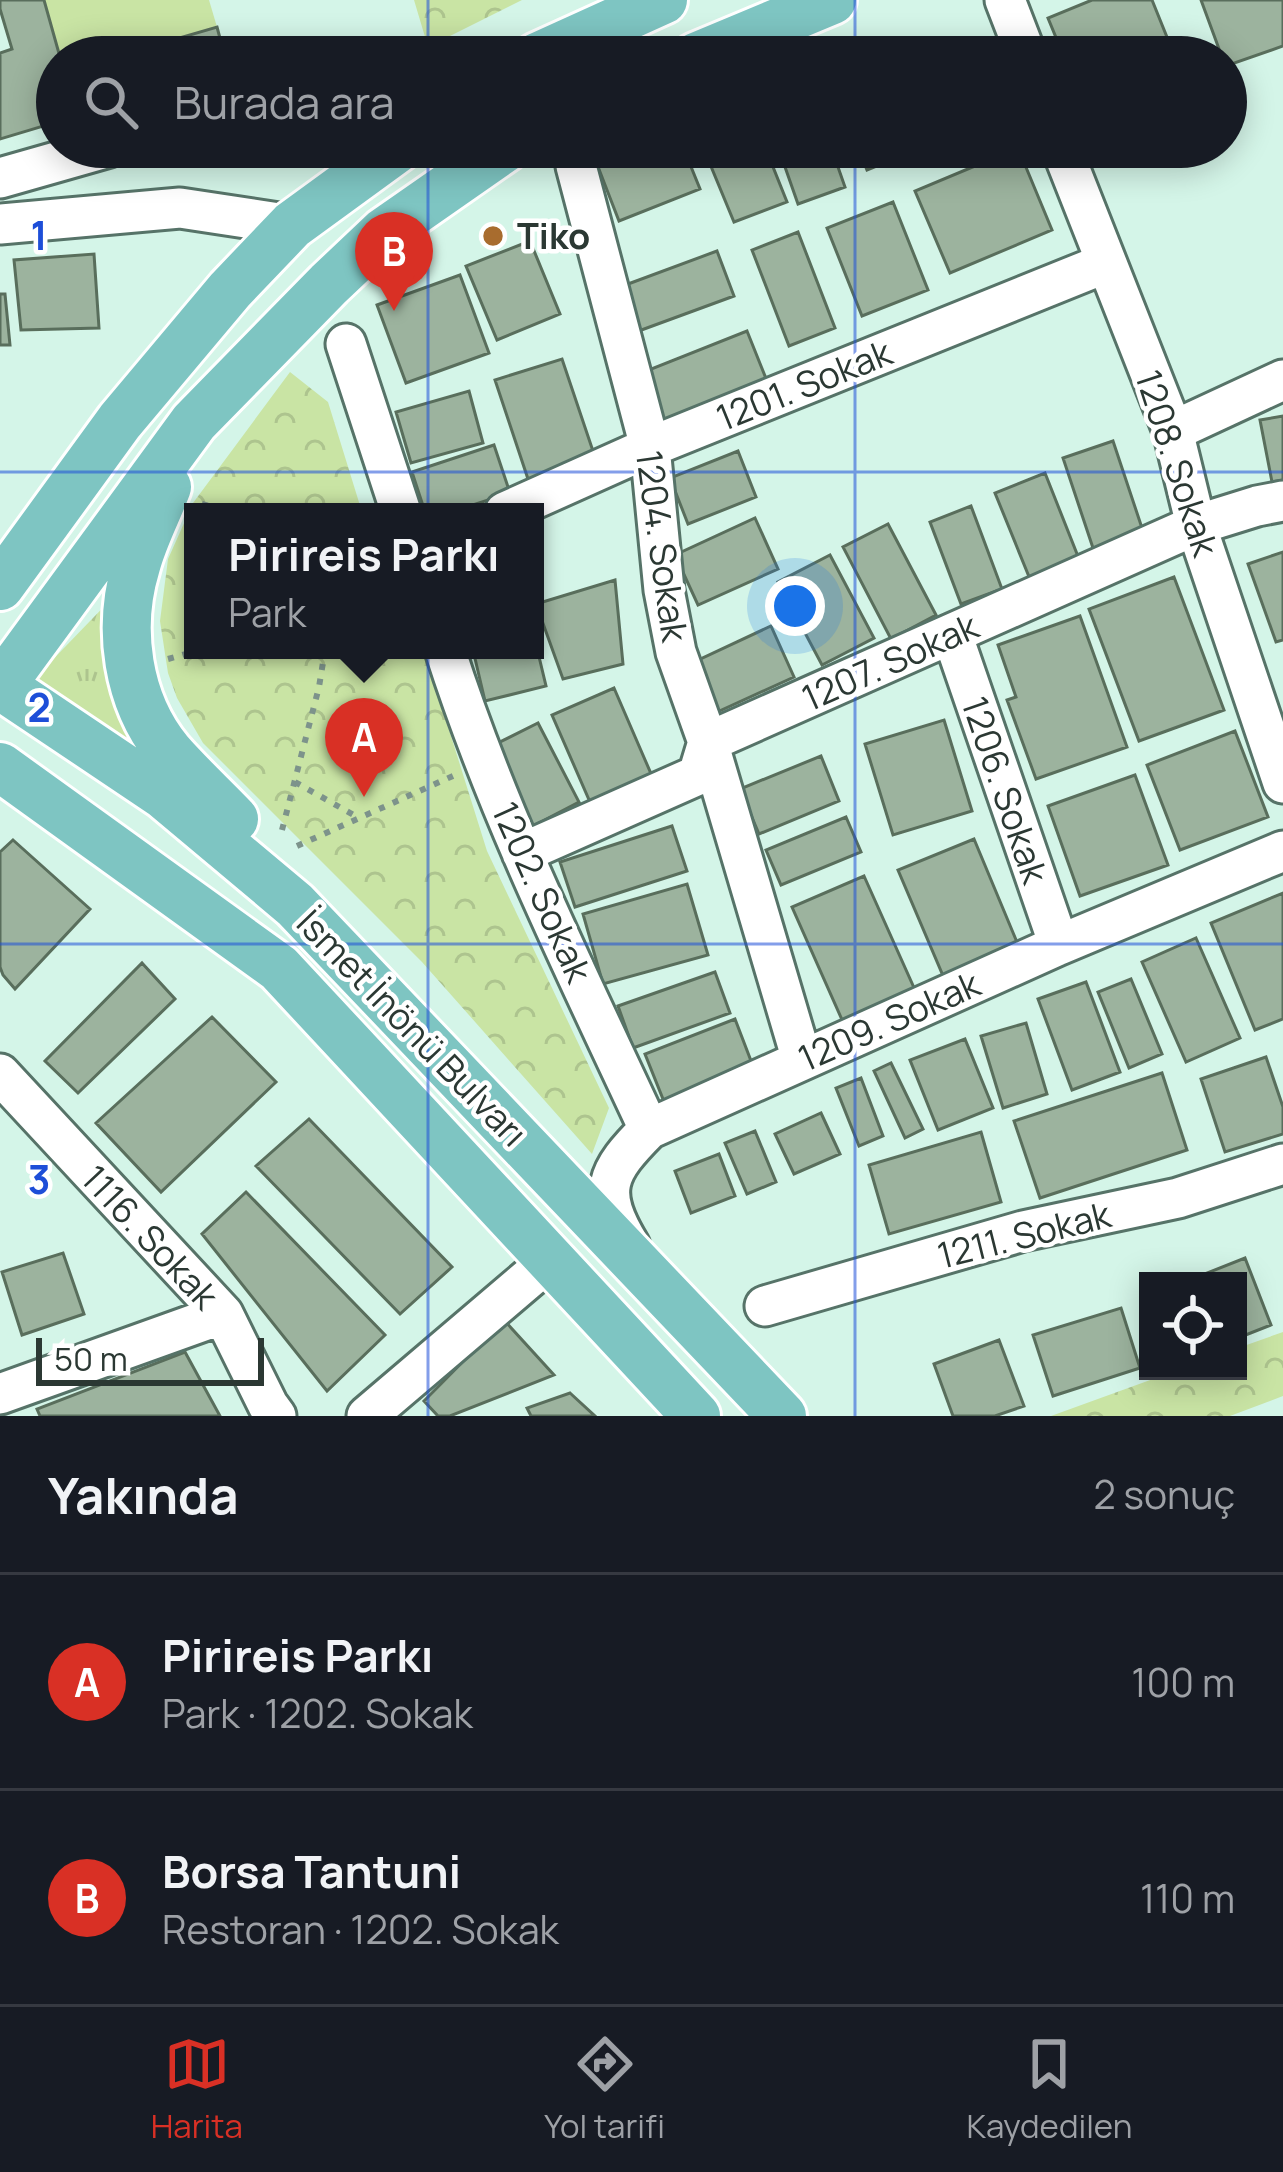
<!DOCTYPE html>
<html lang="tr">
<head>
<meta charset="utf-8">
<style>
	:root { --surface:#171b24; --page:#20242c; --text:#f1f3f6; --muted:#9ea1a6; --line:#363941; --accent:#d93025 }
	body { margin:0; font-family:Manrope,sans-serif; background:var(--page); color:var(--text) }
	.controls { position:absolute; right:36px; bottom:36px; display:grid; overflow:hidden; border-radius:0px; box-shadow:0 6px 30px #0003 }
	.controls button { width:108px; height:108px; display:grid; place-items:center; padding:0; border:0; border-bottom:3px solid var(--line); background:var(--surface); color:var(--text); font:60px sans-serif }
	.scale { position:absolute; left:36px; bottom:30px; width:228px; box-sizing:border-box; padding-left:12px; border:6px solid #2b3833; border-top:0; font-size:33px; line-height:42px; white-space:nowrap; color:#2b3833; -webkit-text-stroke:9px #fff; paint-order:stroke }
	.you { position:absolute; left:795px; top:606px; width:42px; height:42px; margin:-30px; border:9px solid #fff; border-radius:50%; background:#1a73e8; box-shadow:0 0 0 18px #1a73e833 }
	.badge { display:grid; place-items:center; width:78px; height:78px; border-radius:50%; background:var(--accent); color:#fff; font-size:39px; font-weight:700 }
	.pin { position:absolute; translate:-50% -99px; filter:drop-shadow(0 3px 6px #0008) }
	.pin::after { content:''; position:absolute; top:63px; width:42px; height:36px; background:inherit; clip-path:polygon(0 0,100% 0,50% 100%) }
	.popup { position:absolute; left:184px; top:503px; width:360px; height:156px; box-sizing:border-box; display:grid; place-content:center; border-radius:0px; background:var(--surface); filter:drop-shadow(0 3px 9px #0005); font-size:39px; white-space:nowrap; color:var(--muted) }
	.popup b { font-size:45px; color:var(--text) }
	.popup::after { content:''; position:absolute; left:50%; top:100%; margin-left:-24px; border:24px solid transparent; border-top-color:var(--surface) }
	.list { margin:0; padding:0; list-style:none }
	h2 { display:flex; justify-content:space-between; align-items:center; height:156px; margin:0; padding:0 48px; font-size:51px }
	h2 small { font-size:39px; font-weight:400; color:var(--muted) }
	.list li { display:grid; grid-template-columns:78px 1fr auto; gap:36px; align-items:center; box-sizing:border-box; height:216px; padding:0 48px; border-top:3px solid var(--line) }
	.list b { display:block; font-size:45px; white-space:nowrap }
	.list p { margin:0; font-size:39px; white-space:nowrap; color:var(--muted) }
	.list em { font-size:39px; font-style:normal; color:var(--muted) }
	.icon { flex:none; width:66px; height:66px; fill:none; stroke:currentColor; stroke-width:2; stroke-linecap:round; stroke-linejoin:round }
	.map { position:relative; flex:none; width:1283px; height:1416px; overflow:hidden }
	.search { position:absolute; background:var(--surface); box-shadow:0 6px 30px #0003; left:36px; right:36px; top:36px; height:132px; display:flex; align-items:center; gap:30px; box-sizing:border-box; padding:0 42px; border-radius:66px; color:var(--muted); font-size:45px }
	.sheet { height:588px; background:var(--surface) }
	nav { display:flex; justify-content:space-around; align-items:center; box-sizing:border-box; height:168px; border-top:3px solid var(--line); background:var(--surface); font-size:33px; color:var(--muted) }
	nav a { display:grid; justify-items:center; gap:6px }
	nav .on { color:var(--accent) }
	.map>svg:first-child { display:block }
</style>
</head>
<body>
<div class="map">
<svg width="1283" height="1416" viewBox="0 0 1283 1416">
	<defs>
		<pattern id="grass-tufts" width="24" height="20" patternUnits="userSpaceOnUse" patternTransform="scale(3)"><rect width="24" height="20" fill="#c9e4a4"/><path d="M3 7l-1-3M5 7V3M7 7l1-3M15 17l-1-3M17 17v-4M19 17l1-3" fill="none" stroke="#adc48e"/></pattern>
		<pattern id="park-crowns" width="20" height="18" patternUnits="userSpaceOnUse" patternTransform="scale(3)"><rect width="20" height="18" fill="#c9e4a4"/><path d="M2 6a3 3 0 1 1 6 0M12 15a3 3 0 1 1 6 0" fill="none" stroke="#adc48e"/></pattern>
	</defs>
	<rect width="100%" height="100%" fill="#d4f5e8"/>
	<!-- grass -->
	<path fill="url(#grass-tufts)" d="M120,590l31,168 -116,-80z"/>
	<!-- park -->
	<path fill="url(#park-crowns)" d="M414,0h108l-94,47z
		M290,372l38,30 34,110h-169v138h231l63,201 122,257 -17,46 -170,-192 -219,-219 -26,-45 -9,-25 -8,-52 8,-62 25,-56z
		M1283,1332v64l-53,20h-179l124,-45h63v-23z"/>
	<!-- pitch -->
	<path fill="#c9e4a4" d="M44,0h165l8,27 -103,30h-54z"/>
	<!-- building -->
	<path fill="#9cb39e" stroke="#596e5c" stroke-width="3" d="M0,0h44l16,57h-3v65l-57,17v-86l12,-4 -12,-40z
		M1092,0h60l23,57h-111l-16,-39z
		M1201,0h82v46l-57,20v-9h-4z
		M217,27l8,30h-111z
		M979,40l6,17h-55z
		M625,147h58l17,42 -81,32 -24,-62z
		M703,147h62l22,55 -53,20z
		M778,147h53l14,40 -47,17z
		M858,147h65l-56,23z
		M1018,148l34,82 -102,43 -35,-82z
		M893,202l35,88 -66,26 -35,-88z
		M798,232l37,96 -46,18 -37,-96z
		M530,241l30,73 -63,26 -31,-74z
		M717,251l17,45 -98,36 -16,-45z
		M94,254l5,74 -78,2 -7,-70z
		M460,275l29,78 -83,30 -29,-78z
		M0,294h5l5,51h-10z
		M747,331l20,50 -111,45 -20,-51z
		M562,359l34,101 -67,22 -34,-102z
		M469,391l14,52 -72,20 -15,-51z
		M1283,416v64l-11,2 -12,-62z
		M1113,441l31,93 -50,17 -31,-93z
		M494,445l16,48 -59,19h-26l-13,-40z
		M738,451l18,46 -68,27 -18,-46z
		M1045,473l36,91 -49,20 -37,-91z
		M971,506l31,83 -41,15 -31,-82z
		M755,518l23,51 -80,36 -23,-50z
		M888,524l48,91 -45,24 -48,-92z
		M1283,552v88l-7,2 -28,-78z
		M830,555l44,83 -52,27 -44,-83z
		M1174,577l50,133 -85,31 -50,-132z
		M615,580l8,84 -60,15 -27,-75z
		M1080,616l47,131 -91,32 -29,-79 9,-3 -18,-52z
		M771,626l23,51 -79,36 -23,-50z
		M535,640l11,46 -61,15 -12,-51h62z
		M614,688l38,88 -62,26 -38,-87z
		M944,720l28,91 -79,24 -28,-91z
		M538,723l41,79 -46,24 -41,-80z
		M1235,731l33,86 -88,33 -33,-85z
		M821,756l18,45 -80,33 -19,-45z
		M1135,775l33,90 -88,31 -32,-90z
		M846,817l15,35 -80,33 -15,-35z
		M672,826l15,45 -112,36 -15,-45z
		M974,839l45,108 -75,31 -46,-108z
		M13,840l77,69 -75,80 -12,-14 -3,-8v-115z
		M864,876l51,114 -72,32 -51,-115z
		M687,884l21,71 -105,29 -20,-70z
		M1283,893v126l-28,11 -44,-107z
		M1196,938l44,100 -54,24 -44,-100z
		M142,963l33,36 -97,94 -33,-32z
		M715,972l15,41 -97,35 -15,-42z
		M1131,979l31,75 -33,14 -31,-76z
		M1086,982l34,90 -48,18 -34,-91z
		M212,1017l64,65 -115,110 -65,-69z
		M735,1019l21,55 -89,35 -22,-55z
		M1026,1023l21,71 -44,14 -22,-72z
		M965,1039l28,69 -55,22 -28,-70z
		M1266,1057l17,50v27l-58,18 -24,-73z
		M891,1063l32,66 -18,9 -31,-67z
		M1162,1073l25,77 -147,48 -26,-77z
		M861,1078l22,58 -24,10 -23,-58z
		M821,1113l19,41 -46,20 -19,-40z
		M309,1119l143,148 -52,47 -144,-148z
		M755,1131l21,51 -29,12 -22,-51z
		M981,1132l20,70 -112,32 -20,-69z
		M719,1154l16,42 -44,17 -16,-42z
		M246,1192l139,143 -58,56 -125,-157z
		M63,1253l21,61 -62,21 -20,-63z
		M1245,1258l26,67 -33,13v-57h-51z
		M1121,1308l19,60 -87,28 -20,-61z
		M504,1320l50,55 -104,41h-12l-14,-15z
		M999,1340l25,66 -29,10h-42l-19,-52z
		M185,1352l35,64h-180l-3,-7z
		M570,1393l25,23h-64l-4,-8z"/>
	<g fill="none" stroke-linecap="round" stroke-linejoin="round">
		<defs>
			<path id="minor" d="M1005,0l22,57
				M1061,147l112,284 23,94 87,258
				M576,166l74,281 14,143 12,62 32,90 94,318
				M0,178l109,-31
				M0,224l180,-16 112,17
				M346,344l55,168
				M1173,431l110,-51
				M505,512l145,-65 456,-184
				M952,634l107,311
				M445,650c53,165 131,322 204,479
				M522,853l176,-78 10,-33 488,-217 61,-19 26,-5
				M0,1074l223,240 45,91 8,11
				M630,1246c-34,-55 -24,-74 19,-117l410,-184 224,-94
				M765,1306l258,-75 155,-33 105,-34
				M0,1394l223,-80
				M367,1416l182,-155"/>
			<path id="major" d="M537,57l126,-57
				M696,57l136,-57
				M167,487c-10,26 -24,52 -31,79 -19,62 -9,135 33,186 20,23 44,45 65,67
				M0,586l120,-165 110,-131 62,-65 107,-78
				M0,685l164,110 131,110 487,511
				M0,687l194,-265 135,-138 55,-52 122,-85
				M0,767l279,201 417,448"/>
		</defs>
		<!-- minor casing -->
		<use href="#minor" stroke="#567368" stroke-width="45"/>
		<!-- major casing -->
		<use href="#major" stroke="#fff" stroke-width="54"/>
		<!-- path -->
		<path stroke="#7d938b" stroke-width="6" stroke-dasharray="6 9" stroke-linecap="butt" d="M202,504l30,8
			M168,659l32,-9
			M295,782l64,36
			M282,830l37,-143 6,-37
			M297,846l158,-71"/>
		<!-- minor -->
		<use href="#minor" stroke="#fff" stroke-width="39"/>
		<!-- major -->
		<use href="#major" stroke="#7ec5c2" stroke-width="48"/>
	</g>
	<!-- grid -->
	<path fill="none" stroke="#1d4ed8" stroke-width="3" stroke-opacity="0.55" d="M428,0v57M855,0v57M428,147v1269M855,147v1269M0,472h1283M0,944h1283"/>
	<!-- markers -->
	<circle fill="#a86c2e" stroke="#fff" stroke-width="4.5" cx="493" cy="236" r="12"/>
	<g text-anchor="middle" stroke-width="9" stroke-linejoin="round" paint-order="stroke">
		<!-- poi labels -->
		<g font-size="36" font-weight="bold" fill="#2b3833" stroke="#fff" text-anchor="start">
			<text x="517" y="249">Тiko</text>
		</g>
		<!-- street labels -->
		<g font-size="36" fill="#2b3833" stroke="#fff">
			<text transform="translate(804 385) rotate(-22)" y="13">1201. Sokak</text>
			<text transform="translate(1177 463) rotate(72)" y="13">1208. Sokak</text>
			<text transform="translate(662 546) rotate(82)" y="13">1204. Sokak</text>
			<text transform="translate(890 662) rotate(-24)" y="13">1207. Sokak</text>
			<text transform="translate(1005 790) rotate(71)" y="13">1206. Sokak</text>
			<text transform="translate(542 892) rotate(66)" y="13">1202. Sokak</text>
			<text transform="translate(889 1021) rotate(-24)" y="13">1209. Sokak</text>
			<text transform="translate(412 1028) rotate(46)" y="13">İsmet İnönü Bulvarı</text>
			<text transform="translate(1024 1235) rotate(-14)" y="13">1211. Sokak</text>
			<text transform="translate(150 1237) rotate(47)" y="13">1116. Sokak</text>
		</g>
	</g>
	<g font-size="39" text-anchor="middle" font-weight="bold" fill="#1d4ed8" stroke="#fff" stroke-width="9" stroke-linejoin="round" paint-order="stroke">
		<text x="39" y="250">1</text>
		<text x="39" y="722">2</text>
		<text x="39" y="1194">3</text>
	</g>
</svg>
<div class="controls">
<button><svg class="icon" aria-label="locate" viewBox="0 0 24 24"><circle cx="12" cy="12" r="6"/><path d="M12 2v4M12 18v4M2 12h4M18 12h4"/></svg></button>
</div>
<div class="scale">50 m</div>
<div class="you"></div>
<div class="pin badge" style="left:364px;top:797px">A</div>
<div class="popup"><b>Pirireis Parkı</b>Park</div>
<div class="pin badge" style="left:394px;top:311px">B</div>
<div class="search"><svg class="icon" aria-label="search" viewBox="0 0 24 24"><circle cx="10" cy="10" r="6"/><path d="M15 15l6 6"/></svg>Burada ara</div>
</div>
<section class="sheet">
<h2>Yakında<small>2 sonuç</small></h2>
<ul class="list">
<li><span class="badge">A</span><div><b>Pirireis Parkı</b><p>Park · 1202. Sokak</p></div><em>100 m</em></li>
<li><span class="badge">B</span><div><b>Borsa Tantuni</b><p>Restoran · 1202. Sokak</p></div><em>110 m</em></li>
</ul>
</section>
<nav>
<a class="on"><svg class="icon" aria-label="map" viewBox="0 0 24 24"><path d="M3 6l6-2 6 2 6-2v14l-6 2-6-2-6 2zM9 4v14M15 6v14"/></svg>Harita</a>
<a><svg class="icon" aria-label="directions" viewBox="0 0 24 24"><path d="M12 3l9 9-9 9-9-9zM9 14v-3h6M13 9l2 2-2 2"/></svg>Yol tarifi</a>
<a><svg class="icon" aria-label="saved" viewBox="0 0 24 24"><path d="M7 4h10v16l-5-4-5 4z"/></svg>Kaydedilen</a>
</nav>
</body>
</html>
